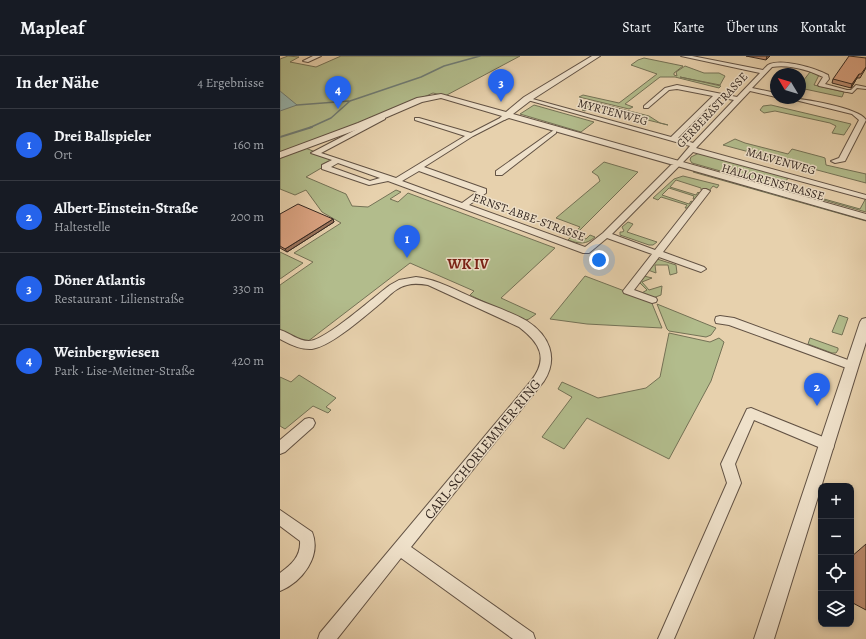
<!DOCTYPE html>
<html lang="de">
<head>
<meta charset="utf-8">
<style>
	:root { --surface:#171b24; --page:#20242c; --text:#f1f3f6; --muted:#9ea1a6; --line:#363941; --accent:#2563eb }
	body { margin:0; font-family:Alegreya,serif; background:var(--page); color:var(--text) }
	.controls { position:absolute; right:12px; bottom:12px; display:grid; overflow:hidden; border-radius:8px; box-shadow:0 2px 6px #0003 }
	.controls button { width:36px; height:36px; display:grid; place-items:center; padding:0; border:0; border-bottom:1px solid var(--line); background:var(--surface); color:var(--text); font:20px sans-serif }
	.compass { position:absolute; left:490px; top:12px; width:36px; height:36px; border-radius:50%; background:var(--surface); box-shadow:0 2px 6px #0003; rotate:308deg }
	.you { position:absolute; left:319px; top:204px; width:14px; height:14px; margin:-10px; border:3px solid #fff; border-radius:50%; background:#1a73e8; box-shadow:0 0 0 6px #1a73e833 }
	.badge { display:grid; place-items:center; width:26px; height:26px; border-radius:50%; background:var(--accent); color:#fff; font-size:13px; font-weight:700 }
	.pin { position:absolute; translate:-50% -33px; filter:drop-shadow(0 1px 2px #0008) }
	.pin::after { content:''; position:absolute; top:21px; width:14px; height:12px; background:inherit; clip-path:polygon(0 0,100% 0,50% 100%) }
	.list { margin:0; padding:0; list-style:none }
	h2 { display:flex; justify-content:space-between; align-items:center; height:52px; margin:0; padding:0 16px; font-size:17px }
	h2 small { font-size:13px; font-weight:400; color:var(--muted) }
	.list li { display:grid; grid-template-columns:26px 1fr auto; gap:12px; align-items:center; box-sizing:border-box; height:72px; padding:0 16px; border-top:1px solid var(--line) }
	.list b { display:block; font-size:15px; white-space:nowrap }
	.list p { margin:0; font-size:13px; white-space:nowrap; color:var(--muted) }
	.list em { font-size:13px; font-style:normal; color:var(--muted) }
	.icon { flex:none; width:22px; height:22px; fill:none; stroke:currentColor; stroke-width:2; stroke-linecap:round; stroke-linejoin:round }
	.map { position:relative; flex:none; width:586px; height:583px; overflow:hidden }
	header { display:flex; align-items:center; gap:24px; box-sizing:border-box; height:56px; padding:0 20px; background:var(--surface); border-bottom:1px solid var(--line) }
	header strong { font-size:19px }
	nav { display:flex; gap:22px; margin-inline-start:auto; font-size:14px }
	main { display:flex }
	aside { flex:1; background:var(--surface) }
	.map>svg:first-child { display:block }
</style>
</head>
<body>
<header>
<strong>Mapleaf</strong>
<nav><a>Start</a><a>Karte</a><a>Über uns</a><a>Kontakt</a></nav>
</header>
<main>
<aside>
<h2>In der Nähe<small>4 Ergebnisse</small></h2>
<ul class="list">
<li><span class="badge">1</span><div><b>Drei Ballspieler</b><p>Ort</p></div><em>160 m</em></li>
<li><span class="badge">2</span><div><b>Albert-Einstein-Straße</b><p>Haltestelle</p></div><em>200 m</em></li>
<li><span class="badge">3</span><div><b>Döner Atlantis</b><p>Restaurant · Lilienstraße</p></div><em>330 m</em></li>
<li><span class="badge">4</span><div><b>Weinbergwiesen</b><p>Park · Lise-Meitner-Straße</p></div><em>420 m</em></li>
</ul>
</aside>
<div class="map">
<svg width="586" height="583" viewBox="0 0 586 583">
	<rect width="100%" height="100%" fill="#e7d1ad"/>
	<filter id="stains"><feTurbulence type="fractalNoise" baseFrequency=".005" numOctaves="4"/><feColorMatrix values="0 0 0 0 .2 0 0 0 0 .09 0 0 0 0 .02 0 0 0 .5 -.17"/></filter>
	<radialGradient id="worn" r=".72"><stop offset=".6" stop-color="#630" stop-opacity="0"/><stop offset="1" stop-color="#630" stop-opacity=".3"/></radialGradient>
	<!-- green -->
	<path fill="#b2bc8c" stroke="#747256" d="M8,0l11,1 -9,5 26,5 25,-11h179l-75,40 -12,-3 -67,29 -86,32v-95z
		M364,2l39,8 -9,7v2l3,1 -1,-4 9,-6 19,7h15l6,3 -5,9 -40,-8 41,9 -2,2 -44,-11h-15l-35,27 8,3 -4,2 -50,-12 4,-2 36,8 38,-29 -26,-9 7,-5z
		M530,16l9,3 -5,10 30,7 -2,5 -42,-9v-3z
		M314,46l55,14 11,7 8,2 -77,-19 -6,5 -3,-1z
		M254,49l60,17 -13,10 -61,-18z
		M491,49l80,19 -7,11 -12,-2 4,-7 -6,-3 -55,-12 -11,2 -4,-3 3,-4z
		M455,83l10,4 43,11 4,-5 30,8 3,1 1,7 40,9v9l-143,-38z
		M23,91l32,13 -29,17 40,17 6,12 16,1 28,-17 5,2 -11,7 8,3 10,-9 147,55 -54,50 35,16 -7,5 -6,2 -53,-26 4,-4 -64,-28 -103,79 -27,-10v-47l33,-23 -19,-9 47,-30 -19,-11 -16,-22 -11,5 -15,-6v-34z
		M419,97l90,24 -8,10 79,22 6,-11v14l-174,-49 -2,-3 1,-3z
		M324,106l34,10 -63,63 11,4 4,-4 5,2c-9,8 -16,7 -27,3l12,-13 -24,-9 44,-37 -2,-5 -6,-4z
		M414,115l172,48v2l-173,-49z
		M403,120l36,9 -2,3 -4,-2 -4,5 -5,-2 -3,1v-2l-25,-8 -6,7 26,8 2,-3 2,2 -4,5h-3l1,-3 -25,-8 -7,7 27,9 2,-3 2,1 -5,6h-3l2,-3 -26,-8 -3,3 -5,-2 21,-19z
		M348,166l5,2 -6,8 30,10 -4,3h-4l-29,-10v-3h2l2,-1 -2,-4z
		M0,196l23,11 -23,16z
		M377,203l19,6 1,8 -7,2 -2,-10h-13l1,8 -8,-3z
		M305,220l66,25 11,27 -75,-4 -37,-5z
		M364,220l8,2 -10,4 7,8 13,-4 -1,9 -8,3 -13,-4 7,-4 -9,-9z
		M377,248l59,24 -5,7 -5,2 -37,-6 -2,-2z
		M559,259l9,3 -6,17 -10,-3z
		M389,277l41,9 9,-4 5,4 -13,39 -42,78 -82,-41 -23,31 -22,-12 30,-40 -14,-8 4,-7 36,16 48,-10 14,-11z
		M530,282l28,10v2l-2,3h-4l-24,-9z
		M19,319l37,23 -10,9 5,3 -3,3 -15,-7 -28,23 -5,-3v-49l11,5z"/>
	<!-- water -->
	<path fill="#97b6af" stroke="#707d76" d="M0,35l17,14 -17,6z"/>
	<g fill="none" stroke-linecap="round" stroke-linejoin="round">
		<!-- stream-far1 -->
		<path stroke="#707d76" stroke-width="1.5" d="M17,49l52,-4
			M29,72l22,-10 19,-17 71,-24 23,-11 36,-10"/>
		<!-- stream -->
		<path stroke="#707d76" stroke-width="2" d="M0,81l32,-10"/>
		<defs>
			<path id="pedestrian" d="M576,29l10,2v2l-9,-1 -5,5 -9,-2 2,-1h6z"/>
			<path id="minor" d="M33,0h8l-13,6 -5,-1z
				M401,0h11l71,14c2,-2 4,-5 7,-6 14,-5 45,4 58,11l1,4 -4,5 22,6v2l-28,-6 -1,-1 5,-8c-14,-7 -35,-13 -51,-10l-20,21 24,5v4l-26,-6 -54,57 170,47v4l-173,-47 -81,82 43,16 48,-61h3l4,2 -47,61 41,15 2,2 -5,3 -42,-15 -25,33 22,8 1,2 -1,2 -4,1 -28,-10 -1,-2 29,-37 -45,-16 -18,15h-6l-195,-72 -19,4 -47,-16v-4l10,-5 -21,-7 67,-35v-2l7,1v2l-64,34 75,25 69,-42 -50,-16v-2h4l52,15 31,-16h4v2l-33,17 -49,31 62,22v4l-17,12 116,42 18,-14 68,-68h3l16,-19 -166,-47 5,-1 142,39 42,-41 -36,-7 -8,1 -21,18h-4v-2l21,-18 12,-3 60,12 23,-24zM438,41l16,3 -41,43 -15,-5zM58,107l42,15 -10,3 -39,-14zM139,115l58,21 -15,11 -60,-22z
				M507,42c14,0 73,10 79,22l-21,41 -10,2 -4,-2 8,-3 20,-38 -7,-6z
				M274,74l2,1v2l-54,42h-6v-4z
				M136,221c21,2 41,14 60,22 17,7 35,13 51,22 22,14 32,37 17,60l-133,166 122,86 2,6h-22l-112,-81 -64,81h-19l2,-6 211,-252c18,-23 9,-38 -12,-54l-91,-42c-7,-1 -14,-2 -21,0 -10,2 -17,10 -25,17 -16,13 -50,44 -70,47 -11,1 -23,-5 -32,-10v-9c10,3 18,11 29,11 16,0 66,-45 81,-56l9,-5z
				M440,260l14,2 122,45 2,3 -2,3 -4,1 -123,-45 -13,-2 -1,-3 1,-3z
				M471,352l82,33 1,4 -1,4 -5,2 -74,-31 -19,44 6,19 -67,156h-16l69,-156 -6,-19 26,-55z
				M29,362l4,1 2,4 -2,4 -28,25 -5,2v-14l25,-21z
				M0,454l32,22c10,24 -10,50 -32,59v-18c12,-9 21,-17 20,-32l-20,-15z"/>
			<path id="tertiary" d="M312,0h8l-70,45 -17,13 353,100v6l-357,-102 -5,2h-3l-1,-2 2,-2 -61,-18 -19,4 -58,25 -84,31v-6l78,-29 59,-25 24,-4 65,18 18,-15z
				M586,262v24l-92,297h-20l106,-317 2,-3z"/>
		</defs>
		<!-- pedestrian casing -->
		<use href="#pedestrian" stroke="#625244" stroke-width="2"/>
		<!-- minor casing -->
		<use href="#minor" stroke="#625244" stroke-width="2"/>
		<!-- tertiary casing -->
		<use href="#tertiary" stroke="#625244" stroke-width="2"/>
		<!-- pedestrian -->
		<use href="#pedestrian" fill="#efe1ca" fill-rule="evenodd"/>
		<!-- minor -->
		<use href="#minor" fill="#efe1ca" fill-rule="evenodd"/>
		<!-- tertiary -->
		<use href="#tertiary" fill="#efe1ca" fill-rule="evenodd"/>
	</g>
	<!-- wall -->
	<path fill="#bc8d71" stroke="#352821" d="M466,0h24l-4,4z
		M586,2v10l-6,10h-3l-6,10 -19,-5 1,-4z
		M0,158l53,5 1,3 -47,30 -7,-4z
		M586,488v66l-15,-8v-45z"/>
	<!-- shaded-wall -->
	<path fill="#99735c" stroke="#352821" d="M487,0h3l-4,4z
		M579,18l-2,4 -6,10 1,-4z
		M53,163l1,3 -47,30 -2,-3z"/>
	<!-- building -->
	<path fill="#dba483" stroke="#352821" d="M569,0l17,2v9l-5,7h-2l-7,10 -19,-5z
		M18,148l35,15 -48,30 -5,-3v-32z"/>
	<g text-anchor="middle" stroke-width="3" stroke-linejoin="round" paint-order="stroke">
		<!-- far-street labels -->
		<g font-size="12" fill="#352821" stroke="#efe1ca">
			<text transform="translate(432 54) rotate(-47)" y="4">GERBERASTRASSE</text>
			<text transform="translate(333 56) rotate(15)" y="4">MYRTENWEG</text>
			<text transform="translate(501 105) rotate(16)" y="4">MALVENWEG</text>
			<text transform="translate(493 126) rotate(16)" y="4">HALLORENSTRASSE</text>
			<text transform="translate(249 161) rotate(20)" y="4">ERNST-ABBE-STRASSE</text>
		</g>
		<!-- street labels -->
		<g font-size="14" fill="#352821" stroke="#efe1ca">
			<text transform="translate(202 393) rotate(-51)" y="5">CARL-SCHORLEMMER-RING</text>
		</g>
		<!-- neighbourhood labels -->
		<g font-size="15" font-weight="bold" fill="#7a1f14" stroke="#efe1ca">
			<text x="188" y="213">WK IV</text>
		</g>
	</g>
	<rect width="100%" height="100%" filter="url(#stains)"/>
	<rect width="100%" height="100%" fill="url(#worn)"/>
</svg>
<div class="controls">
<button>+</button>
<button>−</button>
<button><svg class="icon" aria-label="locate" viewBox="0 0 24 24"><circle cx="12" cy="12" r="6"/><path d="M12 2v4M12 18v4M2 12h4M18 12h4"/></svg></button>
<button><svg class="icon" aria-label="layers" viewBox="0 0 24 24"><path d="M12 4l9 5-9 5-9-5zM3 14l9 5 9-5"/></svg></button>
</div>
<svg class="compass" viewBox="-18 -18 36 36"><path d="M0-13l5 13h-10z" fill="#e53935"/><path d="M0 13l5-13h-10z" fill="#9ea1a6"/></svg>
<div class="you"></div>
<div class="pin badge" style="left:127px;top:202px">1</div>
<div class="pin badge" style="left:537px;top:350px">2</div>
<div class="pin badge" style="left:221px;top:46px">3</div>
<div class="pin badge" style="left:58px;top:53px">4</div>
</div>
</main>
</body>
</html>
